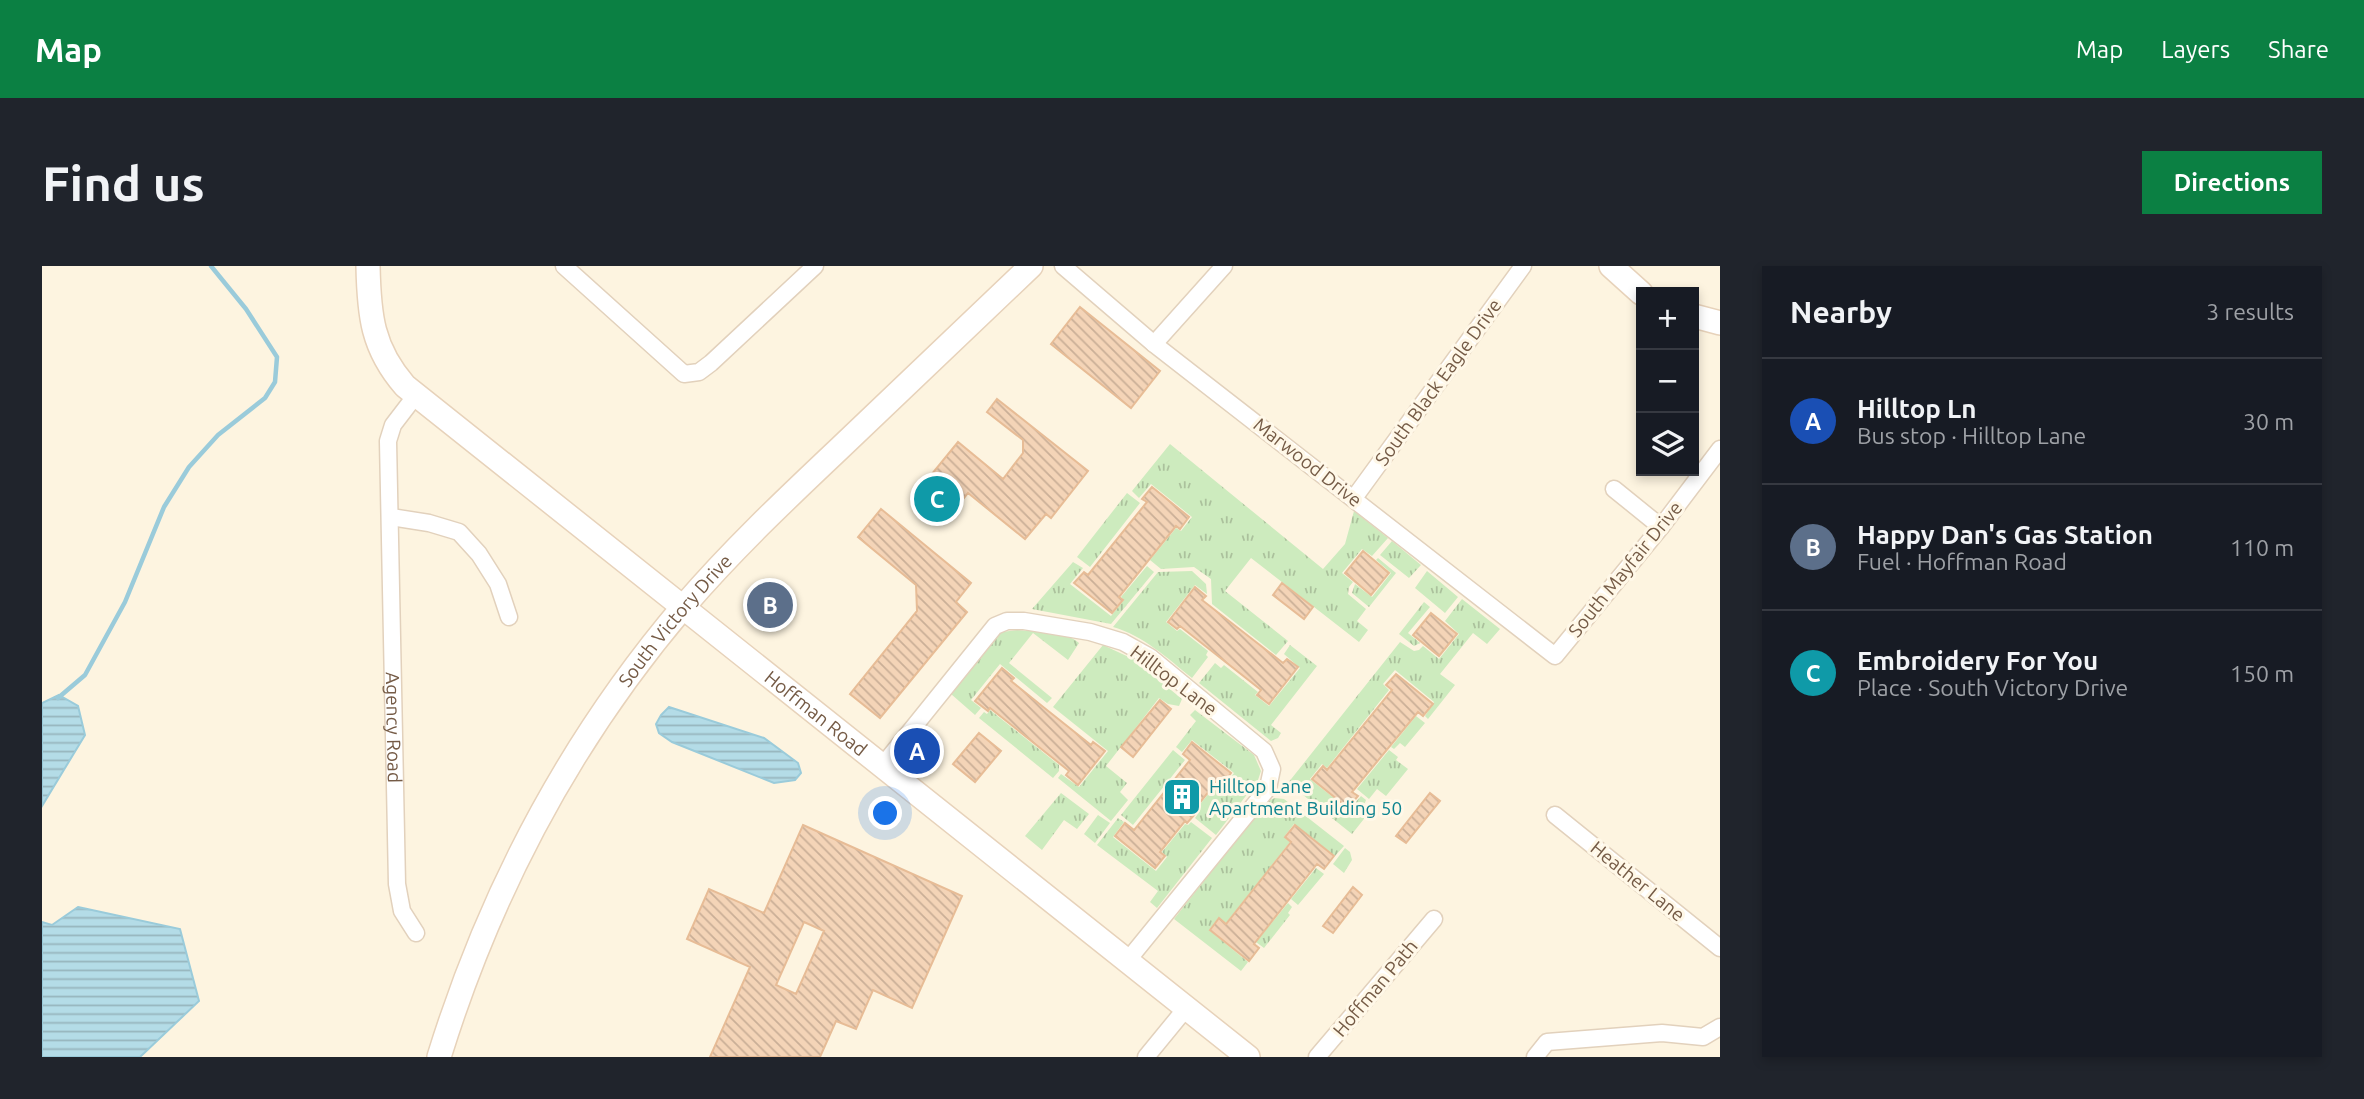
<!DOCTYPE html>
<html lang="en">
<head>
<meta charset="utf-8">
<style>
	:root { --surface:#171b24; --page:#20242c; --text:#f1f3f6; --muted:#9ea1a6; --line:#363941; --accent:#0b8043 }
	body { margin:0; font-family:Ubuntu,sans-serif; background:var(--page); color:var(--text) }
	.controls { position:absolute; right:21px; top:21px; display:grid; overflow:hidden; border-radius:0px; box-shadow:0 4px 10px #0003 }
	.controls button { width:63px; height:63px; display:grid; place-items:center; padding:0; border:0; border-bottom:2px solid var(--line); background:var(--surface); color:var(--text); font:35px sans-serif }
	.you { position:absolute; left:844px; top:548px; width:24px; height:24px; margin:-18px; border:5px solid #fff; border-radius:50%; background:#1a73e8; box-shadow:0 0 0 10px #1a73e833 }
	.badge { display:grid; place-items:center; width:46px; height:46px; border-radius:50%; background:var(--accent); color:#fff; font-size:23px; font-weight:700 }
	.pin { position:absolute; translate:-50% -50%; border:4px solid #fff; box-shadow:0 2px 7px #0006 }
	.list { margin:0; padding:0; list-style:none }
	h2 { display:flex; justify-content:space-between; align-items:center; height:91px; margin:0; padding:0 28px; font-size:30px }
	h2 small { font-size:23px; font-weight:400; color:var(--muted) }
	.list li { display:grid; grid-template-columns:46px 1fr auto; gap:21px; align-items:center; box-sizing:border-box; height:126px; padding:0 28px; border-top:2px solid var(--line) }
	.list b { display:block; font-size:26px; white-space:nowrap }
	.list p { margin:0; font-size:23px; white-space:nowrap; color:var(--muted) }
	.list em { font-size:23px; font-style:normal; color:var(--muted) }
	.icon { flex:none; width:38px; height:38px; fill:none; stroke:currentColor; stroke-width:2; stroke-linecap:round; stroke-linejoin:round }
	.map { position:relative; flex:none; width:1678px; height:791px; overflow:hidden; border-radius:0px }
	header { display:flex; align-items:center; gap:42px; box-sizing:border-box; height:98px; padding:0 35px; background:var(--accent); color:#fff }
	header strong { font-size:33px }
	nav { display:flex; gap:38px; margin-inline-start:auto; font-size:24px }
	.intro { display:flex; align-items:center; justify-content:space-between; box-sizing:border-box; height:168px; padding:0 42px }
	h1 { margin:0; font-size:49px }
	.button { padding:18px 32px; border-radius:0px; background:var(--accent); color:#fff; font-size:24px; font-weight:700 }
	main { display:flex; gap:42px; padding:0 42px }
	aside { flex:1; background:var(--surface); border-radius:0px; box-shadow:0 4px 10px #0003 }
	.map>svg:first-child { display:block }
</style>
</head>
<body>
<header>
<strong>Map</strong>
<nav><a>Map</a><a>Layers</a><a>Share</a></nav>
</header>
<div class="intro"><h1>Find us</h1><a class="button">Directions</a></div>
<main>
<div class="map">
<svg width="1678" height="791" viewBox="0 0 1678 791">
	<defs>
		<pattern id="grass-tufts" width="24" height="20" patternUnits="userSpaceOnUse" patternTransform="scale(1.75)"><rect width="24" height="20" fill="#cdebbe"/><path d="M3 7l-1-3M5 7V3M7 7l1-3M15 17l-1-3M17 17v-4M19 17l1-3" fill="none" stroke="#abc19c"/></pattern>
		<pattern id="water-rules" width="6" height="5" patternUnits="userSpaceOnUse" patternTransform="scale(1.75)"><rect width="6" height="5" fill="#b4dce7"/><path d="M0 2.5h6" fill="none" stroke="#97b5bd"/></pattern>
		<pattern id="building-back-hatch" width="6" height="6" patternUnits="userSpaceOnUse" patternTransform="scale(1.75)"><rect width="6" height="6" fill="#f4d4b7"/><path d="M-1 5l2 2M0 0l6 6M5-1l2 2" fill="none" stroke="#caaf97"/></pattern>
	</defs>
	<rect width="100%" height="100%" fill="#fdf4e0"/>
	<!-- grass -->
	<path fill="url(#grass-tufts)" d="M1128,178l153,125 22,-25 9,-33 34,27 -16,18 -10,-7 -20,24 11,9 -4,5 -1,7 18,15 -9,12 11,9 -9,12 -108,-84 -26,33 63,50 -12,14 -64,-51 -1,-25 -17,-12 -33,2 -11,-9 26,-32 5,3 11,-14 -41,-33 -12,14 -7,-7z
		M1085,227l13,10 -50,64 -13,-10z
		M1350,275l29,24 -12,13 -29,-23z
		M1336,292l18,15 -27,34 -17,-14 3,-9 17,13 19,-24 -15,-13z
		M1031,296l10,6 -13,16 41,32 13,-16 -3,-3 26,-31 7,6 -43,52 -79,-15z
		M1150,305l14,13 1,10 -12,-9 -29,37 11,9 3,-2 28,22 -2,4 2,2 -16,21c-25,-20 -48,-42 -79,-51l45,-55z
		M1385,305l31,26 -13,16 -30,-25z
		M1420,333l38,30 -13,15 -14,-11 -33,41 15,11 -27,34 -3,-3 9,-14 -39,-32 -12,14 6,6 -62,78 -5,-4 -12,15 39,31 12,-14 5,4 -2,5 7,5 -19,24 -64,-51 112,-141 14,9 5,-1 4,-4 16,13 20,-25 -14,-13z
		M1382,336l6,5 -22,26 12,10 -6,3 -15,-12z
		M975,364c18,2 48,0 62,13l-11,17 -35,-27 -24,30 43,35 -5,5 -47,-39 -29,36 10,8 -6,7 -24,-21 45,-57 6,-5z
		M1061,379l30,14 49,40 -3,7 -11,-2 -9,-6 -53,68 21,17 -7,9 8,8 -17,21 -53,-43 3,-4 18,13 29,-36 -55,-44z
		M1248,379l27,21 -46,59 10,8 -3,5 -7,3 -72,-58 16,-20 6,5 3,-3 34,27 -3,3 14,11 31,-38 -16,-14z
		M948,444l69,55v6l-6,7 -74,-60 5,-6 3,2z
		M1153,444l59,45 7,16 -3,9 -42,55 -21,-17 5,-7 -3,-3 21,-26 6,4 10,-13 -42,-33 -10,12 -6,-5 20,-26 -6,-6z
		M1374,450l9,7 -20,24 -5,-4 -6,6 -3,-2z
		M1131,484l12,10 -52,65 -12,-10z
		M1347,484l9,7 -2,3 12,9 -22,27 -9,-7 -8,10 -12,-10z
		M1019,527l28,21 -12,15 -13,-9 -22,30 -17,-14z
		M1233,532l9,1 60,47 -9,10 -41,-32 -10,13 6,5 -64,81 -7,-6 -10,13 39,32 -7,9 -67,-52 93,-118z
		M1056,549l12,8 -15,20 -11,-9z
		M1076,552l6,4 -11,15 43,34 11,-14 -5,-5 23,-28 3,1 3,-3 21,16 -55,70 -7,-6 8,-11 -61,-46z
		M1303,582l5,4 2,8 -8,13 -11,-9z
		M1274,602l8,6 -26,31 -7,-6z
		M1246,637l4,4 -4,6 2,2 -26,33 -8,-6z"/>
	<!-- water -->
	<path fill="url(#water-rules)" stroke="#9acbda" stroke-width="2" d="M17,429l19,11 7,29 -43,71v-103z
		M627,441l95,31 34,25 3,10 -6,7 -21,3 -102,-41 -13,-9 -3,-9 5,-9z
		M36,641l102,22 19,72 -59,56h-98v-135l10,3z"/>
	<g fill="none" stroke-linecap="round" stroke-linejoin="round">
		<!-- stream -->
		<path stroke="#9acbda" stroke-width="4.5" d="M16,432l27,-23 40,-73 39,-95 25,-40 29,-32 47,-37 10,-16 2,-25 -31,-48 -35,-43"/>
	</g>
	<!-- building -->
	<path fill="url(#building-back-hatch)" stroke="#e7bc96" stroke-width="2" fill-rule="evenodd" d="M1038,41l80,64 -29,37 -80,-64z
		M955,133l91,72 -37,47 -5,-4 -21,25 -57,-46 -23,29 -32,-25 45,-55 45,37 20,-26v-13l-36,-28z
		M1110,221l37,30 -9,12 -4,-3 -57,71 4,3 -11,13 -38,-30 10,-11 4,3 59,-73 -5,-3z
		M839,243l90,74 -15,19 11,10 -87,106 -30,-24 67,-83 -1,-26 -58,-48z
		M1321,285l26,22 -18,22 -26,-22z
		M1240,317l31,24 -9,12 -31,-24z
		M1153,321l11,9 -4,4 81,63 4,-4 11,8 -29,37 -12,-9 4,-5 -81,-64 -3,3 -9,-7z
		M1389,347l26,21 -18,22 -26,-21z
		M960,402l12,10 -3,3 36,29 44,35 2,-3 12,9 -27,34 -12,-10 3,-4 -79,-63 -2,3 -13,-10z
		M1354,408l37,30 -10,12 -5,-4 -66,80 6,4 -10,12 -36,-29 11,-13 4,4 65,-80 -6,-5z
		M1118,434l11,9 -38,48 -12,-10z
		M937,467l22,18 -26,31 -22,-18z
		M1150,476l39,31 -8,11 -5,-4 -25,31 3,2 -9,10 -2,-2 -25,31 5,4 -10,12 -40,-32 10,-13 9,7 56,-70 -7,-6z
		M1388,527l10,8 -34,42 -10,-7z
		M761,559l159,71 -50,112 -39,-18 -17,39 -20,-8 -16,36h-110l40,-90 -63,-28 22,-50 55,24zM762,656l20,9 -28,63 -20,-9z
		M1253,559l39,31 -10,13 -7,-5 -63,80 5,4 -10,13 -39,-31 9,-12 7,6 65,-82 -6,-5z
		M1311,621l9,8 -29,38 -10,-7z"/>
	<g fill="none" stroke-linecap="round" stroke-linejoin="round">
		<defs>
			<g id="street">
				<path d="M522,0l120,108 15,-2 12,-9 104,-97"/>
				<path d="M1021,0l91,78 401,312 106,-129 59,-78"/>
				<path d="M1112,78l70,-78"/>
				<path id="s1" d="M374,129l-23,30 -5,16 9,443 5,27 14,22"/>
				<path d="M1572,223l47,38"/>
				<path d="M1312,232l169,-232"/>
				<path d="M349,251l38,6 30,9 20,22 19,30 11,33"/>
				<path d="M841,499l112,-139 12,-5h17l66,11 33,10 27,15 114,94 8,18 -4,19 -140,172"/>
				<path d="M1513,549l165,133"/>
				<path d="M1104,791l41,-50"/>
				<path d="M1275,791l117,-138"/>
				<path d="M1493,791l12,-15 115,-9 41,4 17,-10"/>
			</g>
			<g id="secondary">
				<path id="s2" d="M326,0c1,49 4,82 37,120l843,671"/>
				<path d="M1569,0l30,27"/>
				<path d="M1652,50l26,7"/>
				<path id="s3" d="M397,791c52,-168 131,-317 245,-451 48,-56 102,-107 156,-158 63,-60 127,-121 191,-182"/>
			</g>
		</defs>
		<!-- street casing -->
		<use href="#street" stroke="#e2d1bc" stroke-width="19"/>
		<!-- secondary casing -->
		<use href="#secondary" stroke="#e7d2ba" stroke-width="26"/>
		<!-- street -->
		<use href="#street" stroke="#fff" stroke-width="16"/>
		<!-- secondary -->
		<use href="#secondary" stroke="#fff" stroke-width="23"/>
	</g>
	<!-- icons -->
	<defs>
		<symbol id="building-square" viewBox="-11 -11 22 22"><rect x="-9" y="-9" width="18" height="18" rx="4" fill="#0f9aa8" stroke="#fff8e8"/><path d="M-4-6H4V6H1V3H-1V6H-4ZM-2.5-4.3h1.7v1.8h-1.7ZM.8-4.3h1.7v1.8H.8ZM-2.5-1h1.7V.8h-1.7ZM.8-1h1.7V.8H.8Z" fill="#fff"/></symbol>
	</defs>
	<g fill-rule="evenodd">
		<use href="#building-square" x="1118" y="509" width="44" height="44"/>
	</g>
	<g text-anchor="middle" stroke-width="6" stroke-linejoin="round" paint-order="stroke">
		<!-- street labels -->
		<g font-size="19" fill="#755b46" stroke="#fff8e8">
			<text transform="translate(1396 116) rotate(-54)" y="7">South Black Eagle Drive</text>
			<text transform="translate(1266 196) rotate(38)" y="7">Marwood Drive</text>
			<text transform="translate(1583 303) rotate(-51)" y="7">South Mayfair Drive</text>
			<text dy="7" stroke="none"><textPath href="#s3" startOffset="500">South Victory Drive</textPath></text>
			<text transform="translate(1132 414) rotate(37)" y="7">Hilltop Lane</text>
			<text dy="7" stroke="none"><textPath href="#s2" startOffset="654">Hoffman Road</textPath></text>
			<text dy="7" stroke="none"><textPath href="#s1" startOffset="341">Agency Road</textPath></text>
			<text transform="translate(1596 615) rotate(39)" y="7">Heather Lane</text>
			<text transform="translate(1333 722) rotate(-50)" y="7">Hoffman Path</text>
		</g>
		<!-- culture labels -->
		<g font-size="19" fill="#0d838f" stroke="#fff8e8" text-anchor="start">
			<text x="1167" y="527">Hilltop Lane<tspan x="1167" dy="22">Apartment Building 50</tspan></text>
		</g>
	</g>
</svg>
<div class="controls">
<button>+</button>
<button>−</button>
<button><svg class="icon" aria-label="layers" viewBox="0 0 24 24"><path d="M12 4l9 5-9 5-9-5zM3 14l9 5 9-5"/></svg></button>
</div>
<div class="you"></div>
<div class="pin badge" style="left:875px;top:485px;background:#1a4fb4">A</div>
<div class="pin badge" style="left:728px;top:339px;background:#5c6f8a">B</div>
<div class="pin badge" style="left:895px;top:233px;background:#0f9aa8">C</div>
</div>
<aside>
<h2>Nearby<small>3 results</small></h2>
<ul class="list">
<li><span class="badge" style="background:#1a4fb4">A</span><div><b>Hilltop Ln</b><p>Bus stop · Hilltop Lane</p></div><em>30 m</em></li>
<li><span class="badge" style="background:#5c6f8a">B</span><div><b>Happy Dan's Gas Station</b><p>Fuel · Hoffman Road</p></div><em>110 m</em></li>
<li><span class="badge" style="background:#0f9aa8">C</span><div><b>Embroidery For You</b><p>Place · South Victory Drive</p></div><em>150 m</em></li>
</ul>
</aside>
</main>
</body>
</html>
